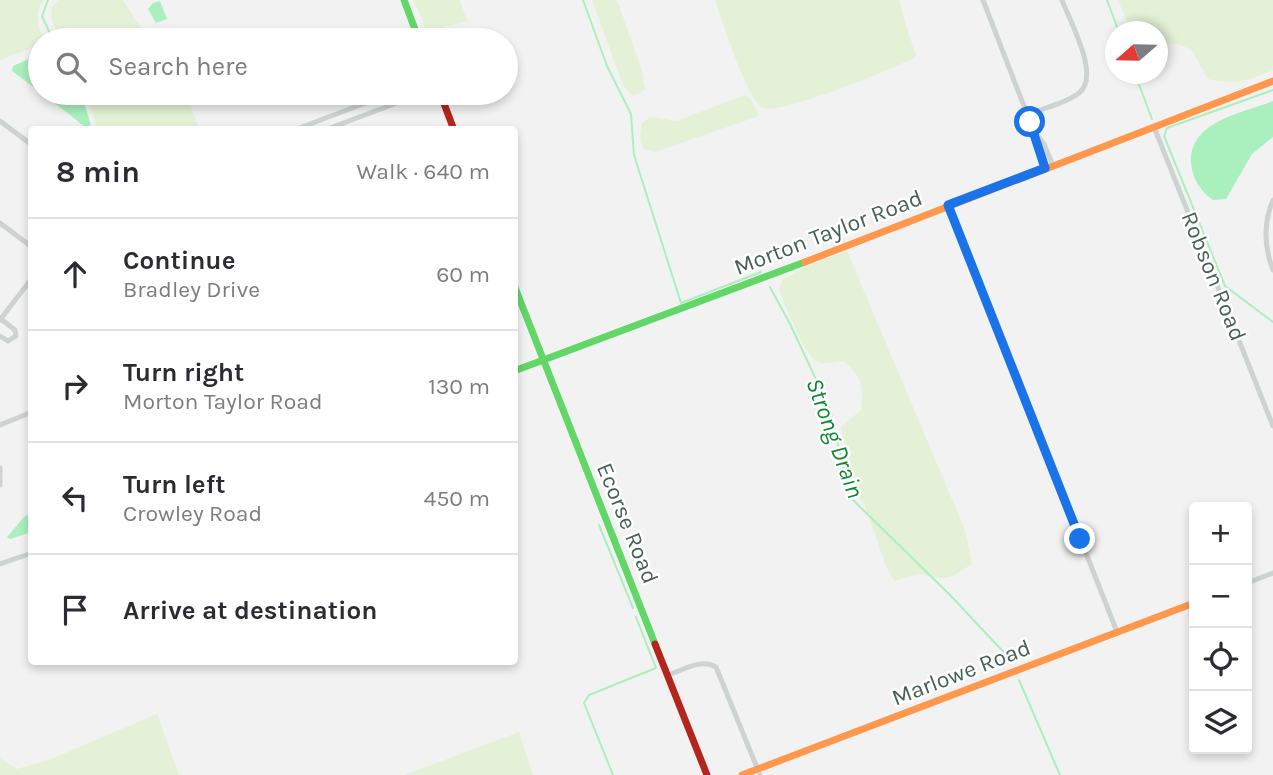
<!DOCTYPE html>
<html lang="en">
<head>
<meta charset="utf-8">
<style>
	:root { --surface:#fff; --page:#f2f2f3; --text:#2b2b33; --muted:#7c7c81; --line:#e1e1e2 }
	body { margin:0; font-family:Karla,sans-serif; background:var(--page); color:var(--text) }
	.controls { position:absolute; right:21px; bottom:21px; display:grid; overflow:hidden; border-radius:7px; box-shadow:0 4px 10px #0003 }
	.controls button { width:63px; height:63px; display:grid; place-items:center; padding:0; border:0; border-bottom:2px solid var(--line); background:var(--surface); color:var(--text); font:35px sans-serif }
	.compass { position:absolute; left:1105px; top:21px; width:63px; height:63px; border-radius:50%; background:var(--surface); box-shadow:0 4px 10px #0003; rotate:250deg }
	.stop { position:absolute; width:21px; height:21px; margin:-16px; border:5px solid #1a73e8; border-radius:50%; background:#fff }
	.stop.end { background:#1a73e8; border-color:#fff; box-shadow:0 2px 7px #0008 }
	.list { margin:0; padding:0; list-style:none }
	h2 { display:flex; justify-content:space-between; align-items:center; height:91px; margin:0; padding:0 28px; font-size:30px }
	h2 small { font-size:23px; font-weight:400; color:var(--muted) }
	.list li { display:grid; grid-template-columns:46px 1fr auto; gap:21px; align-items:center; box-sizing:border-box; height:112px; padding:0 28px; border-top:2px solid var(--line) }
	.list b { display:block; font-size:26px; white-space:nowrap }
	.list p { margin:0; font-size:23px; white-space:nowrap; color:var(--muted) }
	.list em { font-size:23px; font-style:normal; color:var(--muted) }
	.icon { flex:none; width:38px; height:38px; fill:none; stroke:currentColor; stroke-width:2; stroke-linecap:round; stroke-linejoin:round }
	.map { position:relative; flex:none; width:1273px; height:775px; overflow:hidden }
	.search { position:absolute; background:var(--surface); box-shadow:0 4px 10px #0003; left:28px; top:28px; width:490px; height:77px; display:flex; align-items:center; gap:18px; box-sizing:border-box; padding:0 24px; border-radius:38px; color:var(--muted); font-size:26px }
	.panel { position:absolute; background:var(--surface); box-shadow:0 4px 10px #0003; left:28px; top:126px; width:490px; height:539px; border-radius:7px }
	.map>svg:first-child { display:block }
</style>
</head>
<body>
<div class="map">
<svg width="1273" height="775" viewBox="0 0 1273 775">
	<rect width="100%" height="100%" fill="#f2f2f2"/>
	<!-- green -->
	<path fill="#e4f1d6" d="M0,0h44c-11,14 -5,25 -1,40h-3v5l-40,15z
		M58,0h65l23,36 9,4h-94l-9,-19 -1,-13z
		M414,0h46l7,21c-8,4 -15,2 -23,6 -7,3 -8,7 -16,9z
		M592,0h24l4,8 21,60 4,22 -12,6 -10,-11z
		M715,0h185l3,16 13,40c-15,11 -140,60 -153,52 -17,-10 -40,-86 -48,-108z
		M1118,0h155v70c-24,10 -39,16 -65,9l-17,-30 -15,-5h-18v-12l-27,-1z
		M86,93h99l14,34 -6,3 -96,-1z
		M744,95l6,3 9,16 -3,3 -101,35 -10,-2 -4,-7 -1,-8 2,-12 8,-6 27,4z
		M847,251l118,279 7,34 -19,12 -12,2 -24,-4 -23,7 -8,-15 -21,-60 -11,-15 -13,-64 20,-17c3,-23 1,-32 -17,-49 -9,1 -20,4 -28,0 -12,-7 -31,-56 -37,-70l3,-11 25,-14z
		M157,714l22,61h-179v-17l17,11 32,-9z
		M519,732l14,43h-128z"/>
	<!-- water -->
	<path fill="#aaf0be" d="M160,1l7,18 -11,4 -8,-14 5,-6z
		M40,54v38l-28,-21 1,-5z
		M42,93h39l10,32 -6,2z
		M1273,101v36l-21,17 -26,45 -13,1c-12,-8 -21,-22 -22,-37 -2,-42 51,-50 82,-62z
		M31,513v19l-21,7 -3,-2 17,-20z"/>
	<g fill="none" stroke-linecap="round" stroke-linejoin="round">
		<!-- stream -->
		<path stroke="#aaf0be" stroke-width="2" d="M48,0l-6,16 11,24
			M583,0l24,66 24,48 3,41 47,148 80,-31
			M1107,0l12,32
			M1135,74l17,45
			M1273,90l-106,38 -3,8 61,150 48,36
			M770,287l20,37 40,85 15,66 7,24 97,95 63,67
			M599,525l34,83
			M1019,680l41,95
			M613,775l-29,-72 5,-8 67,-27 -20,-51"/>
		<!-- street -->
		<path stroke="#cdd3d0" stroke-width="5" d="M983,0l51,132 11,36
			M1027,115c16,-7 38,-11 52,-22 22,-17 -9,-71 -17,-93
			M0,121l32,24
			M1154,127l119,299
			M294,130l98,-37
			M325,130l98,-37
			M1036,134l8,10 9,22
			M1273,200c-10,24 -9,47 0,70
			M949,205l168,427
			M0,223l32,24
			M0,320l32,-42
			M0,336l8,5 8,-5 -1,-6 -14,-11
			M0,425l32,-13
			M0,468v17
			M0,564l32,-11
			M1247,583l26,-10
			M668,675c15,-5 34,-17 48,-8l44,108"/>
		<!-- fast -->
		<path stroke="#63d668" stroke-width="7" d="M404,0l15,40
			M514,285l141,359
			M514,371l291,-109"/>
		<!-- slow -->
		<path stroke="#ff974d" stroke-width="7" d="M805,262l468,-181
			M742,775l452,-172"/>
		<!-- jam -->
		<path stroke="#b3261e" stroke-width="7" d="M440,93l14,37
			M655,644l52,131"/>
	</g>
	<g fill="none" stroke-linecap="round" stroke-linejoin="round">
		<!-- route -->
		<path stroke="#1a73e8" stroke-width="9" d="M1030,122l15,46 -97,37 132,334"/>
	</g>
	<g text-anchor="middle" stroke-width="5" stroke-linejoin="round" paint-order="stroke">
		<!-- street labels -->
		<g font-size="23" fill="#485f55" stroke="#fff">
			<text transform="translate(828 232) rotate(-21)" y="8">Morton Taylor Road</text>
			<text transform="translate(1214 276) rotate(68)" y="8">Robson Road</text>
			<text transform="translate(628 523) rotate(68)" y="8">Ecorse Road</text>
			<text transform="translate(961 672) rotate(-21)" y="8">Marlowe Road</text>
		</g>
		<!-- water labels -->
		<g font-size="24" font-style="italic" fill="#0b8930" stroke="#fff">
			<text transform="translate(835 438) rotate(70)" y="8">Strong Drain</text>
		</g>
	</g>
</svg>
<div class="controls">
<button>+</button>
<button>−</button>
<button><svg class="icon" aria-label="locate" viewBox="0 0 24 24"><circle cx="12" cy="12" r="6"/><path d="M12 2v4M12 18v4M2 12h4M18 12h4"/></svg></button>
<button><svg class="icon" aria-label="layers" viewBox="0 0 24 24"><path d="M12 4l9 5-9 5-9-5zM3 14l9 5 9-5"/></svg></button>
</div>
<svg class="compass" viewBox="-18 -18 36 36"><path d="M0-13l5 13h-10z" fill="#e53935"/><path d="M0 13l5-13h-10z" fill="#7c7c81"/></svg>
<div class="stop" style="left:1030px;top:122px"></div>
<div class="stop end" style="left:1080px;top:539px"></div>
<div class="search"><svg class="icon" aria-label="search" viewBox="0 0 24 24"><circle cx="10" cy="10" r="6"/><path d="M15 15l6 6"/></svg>Search here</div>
<section class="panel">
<h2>8 min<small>Walk · 640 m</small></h2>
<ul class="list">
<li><svg class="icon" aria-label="ahead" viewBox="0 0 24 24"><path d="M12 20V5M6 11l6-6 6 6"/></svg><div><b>Continue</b><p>Bradley Drive</p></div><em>60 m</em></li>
<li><svg class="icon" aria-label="right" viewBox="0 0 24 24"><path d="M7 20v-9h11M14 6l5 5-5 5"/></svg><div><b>Turn right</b><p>Morton Taylor Road</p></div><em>130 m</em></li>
<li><svg class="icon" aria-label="left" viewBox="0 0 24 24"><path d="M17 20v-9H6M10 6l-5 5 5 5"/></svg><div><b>Turn left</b><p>Crowley Road</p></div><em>450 m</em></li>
<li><svg class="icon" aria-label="arrive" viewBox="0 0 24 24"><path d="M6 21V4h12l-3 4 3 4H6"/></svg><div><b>Arrive at destination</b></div></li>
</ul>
</section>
</div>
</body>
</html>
